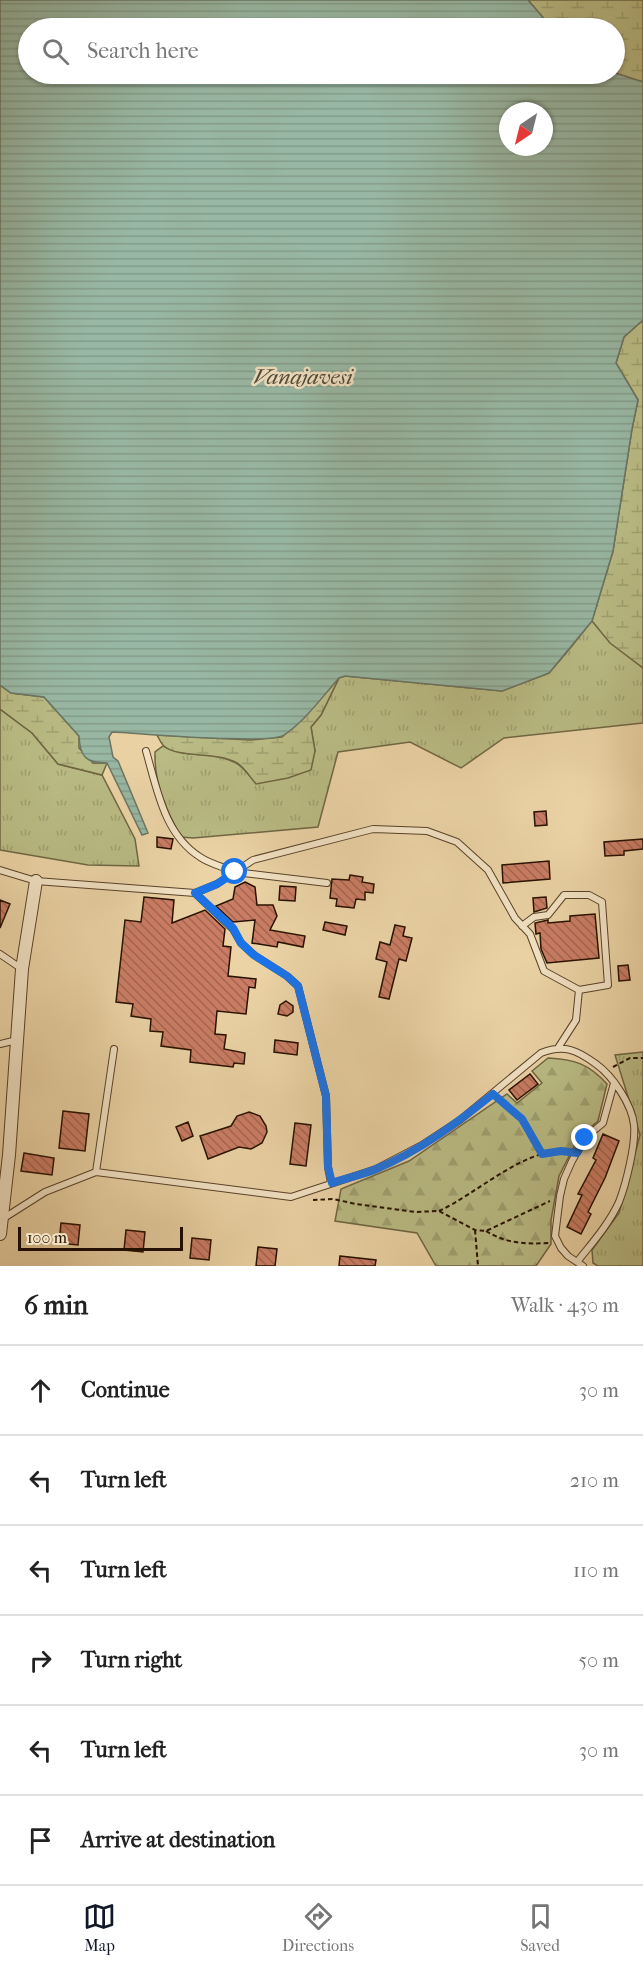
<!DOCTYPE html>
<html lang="en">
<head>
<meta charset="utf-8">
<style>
	:root { --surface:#fff; --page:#f2f2f2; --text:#222; --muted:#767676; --line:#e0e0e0; --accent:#111827 }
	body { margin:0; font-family:"IM FELL French Canon",serif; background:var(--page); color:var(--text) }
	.compass { position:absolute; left:499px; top:102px; width:54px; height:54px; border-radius:50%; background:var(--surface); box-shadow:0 2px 4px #0004; rotate:215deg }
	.scale { position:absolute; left:18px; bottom:15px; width:165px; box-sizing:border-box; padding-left:6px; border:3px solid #271101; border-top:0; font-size:16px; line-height:21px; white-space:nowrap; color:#271101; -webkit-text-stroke:4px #f2e2c4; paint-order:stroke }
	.stop { position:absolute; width:18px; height:18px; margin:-14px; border:4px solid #1a73e8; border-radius:50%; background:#fff }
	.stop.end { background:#1a73e8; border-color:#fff; box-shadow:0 2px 6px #0008 }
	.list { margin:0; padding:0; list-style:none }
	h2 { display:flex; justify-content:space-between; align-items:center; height:78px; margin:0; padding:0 24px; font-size:26px }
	h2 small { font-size:20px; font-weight:400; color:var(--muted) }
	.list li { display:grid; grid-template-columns:39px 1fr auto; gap:18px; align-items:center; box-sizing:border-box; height:90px; padding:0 24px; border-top:2px solid var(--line) }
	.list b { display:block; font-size:22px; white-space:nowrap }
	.list em { font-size:20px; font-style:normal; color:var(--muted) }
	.icon { flex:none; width:33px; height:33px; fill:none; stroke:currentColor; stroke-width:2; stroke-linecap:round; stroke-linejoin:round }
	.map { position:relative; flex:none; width:643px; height:1266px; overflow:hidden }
	.search { position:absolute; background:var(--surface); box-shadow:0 2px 4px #0004; left:18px; right:18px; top:18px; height:66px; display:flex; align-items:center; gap:15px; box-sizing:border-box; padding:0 21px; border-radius:33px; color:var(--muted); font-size:22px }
	.sheet { height:618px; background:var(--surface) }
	nav { display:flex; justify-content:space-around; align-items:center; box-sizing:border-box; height:84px; border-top:2px solid var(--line); background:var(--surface); font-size:16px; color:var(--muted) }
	nav a { display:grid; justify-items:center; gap:3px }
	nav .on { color:var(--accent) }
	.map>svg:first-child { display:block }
</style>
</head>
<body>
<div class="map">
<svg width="643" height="1266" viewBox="0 0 643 1266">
	<defs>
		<pattern id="grass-tufts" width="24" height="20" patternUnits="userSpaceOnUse" patternTransform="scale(1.5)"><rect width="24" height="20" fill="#babc85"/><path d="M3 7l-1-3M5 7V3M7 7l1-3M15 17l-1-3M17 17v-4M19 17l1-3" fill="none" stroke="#a0a171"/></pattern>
		<pattern id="forest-firs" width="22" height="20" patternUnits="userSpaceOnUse" patternTransform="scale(1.5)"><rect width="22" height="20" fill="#babc85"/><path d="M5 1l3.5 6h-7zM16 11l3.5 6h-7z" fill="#a0a171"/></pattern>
		<pattern id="wetland-marsh" width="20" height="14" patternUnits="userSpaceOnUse" patternTransform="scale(1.5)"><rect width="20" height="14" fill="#babc85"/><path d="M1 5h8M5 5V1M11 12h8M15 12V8" fill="none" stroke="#a0a171"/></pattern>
		<pattern id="water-rules" width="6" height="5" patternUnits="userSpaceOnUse" patternTransform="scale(1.5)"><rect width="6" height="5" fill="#98b8a4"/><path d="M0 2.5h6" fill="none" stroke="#839d8b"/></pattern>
		<pattern id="building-back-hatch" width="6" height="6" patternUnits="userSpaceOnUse" patternTransform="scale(1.5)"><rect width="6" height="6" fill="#ca7d64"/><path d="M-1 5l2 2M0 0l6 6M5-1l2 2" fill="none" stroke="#a46550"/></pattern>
	</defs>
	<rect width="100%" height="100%" fill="#ebd3a5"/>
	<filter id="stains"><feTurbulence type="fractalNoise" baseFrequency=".00333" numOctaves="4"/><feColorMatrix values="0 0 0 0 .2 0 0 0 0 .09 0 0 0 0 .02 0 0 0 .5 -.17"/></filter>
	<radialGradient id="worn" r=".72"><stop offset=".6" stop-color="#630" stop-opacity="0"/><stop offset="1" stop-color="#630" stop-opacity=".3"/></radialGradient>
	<!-- grass -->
	<path fill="url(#grass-tufts)" stroke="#706643" stroke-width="1.5" d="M643,320v403l-139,15 -43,30 -51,-26 -72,10 -20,75 -125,11 -12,-1c-15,-27 -27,-54 -26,-85l8,-6c23,13 50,4 73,17 8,4 14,14 20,20l59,-32 -4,-24 10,-12 18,-37 6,-2 157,15 47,-18 23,-27 20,-25 21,-70 19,-122z
		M0,709l32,24 26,31 44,11 33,64 4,27 -51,-1 -88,-15z
		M643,1052v214h-45l-5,-3 -1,-13 27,-37 21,-78 -25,-80z"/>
	<!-- forest -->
	<path fill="url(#forest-firs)" stroke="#706643" stroke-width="1.5" d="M548,1058c26,1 41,6 59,26l-9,37 -19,16 -20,39 -8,44v24l-15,22h-100l-19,-33 -82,-12 6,-32 68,-28 98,-67 10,9 25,-20 -10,-12z"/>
	<!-- wetland -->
	<path fill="url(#wetland-marsh)" stroke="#706643" stroke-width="1.5" d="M528,0h115v82l-28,-9 -1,-45h-62z
		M643,320v348l-33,-25 -18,-22 21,-70 19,-122 6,-29 -22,-37 8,-26z
		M339,678l-18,37 -10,12 4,24 -4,19 -23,8 -32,6c-6,-7 -12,-17 -19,-21 -20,-12 -58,-4 -73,-17 -3,-2 -5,-8 -7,-11l94,5 31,-3 24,-22z
		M0,685l11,8 33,4 35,39v12l14,15h14l-5,12 -44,-11 -26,-31 -32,-24z"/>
	<!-- water -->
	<path fill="url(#water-rules)" stroke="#6b7563" stroke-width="1.5" fill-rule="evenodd" d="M0,0h528l24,28h-524v46l587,-1 28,9v238l-19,17 -8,26 22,37 -6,29 -19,122 -21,70 -43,52 -47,18 -157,-15 -6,2c-17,19 -34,43 -55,57 -15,10 -145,-2 -172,-3l-3,5 4,20 5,4 30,72 -6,2 -35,-72c-21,0 -27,-6 -28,-27l-35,-39 -33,-4 -11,-8zM508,111h36v36h-36z"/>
	<!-- building -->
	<path fill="url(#building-back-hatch)" stroke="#271101" stroke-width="1.5" d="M546,811l1,14 -12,1 -1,-14z
		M157,837l16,2 -2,10 -14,-2z
		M643,839v10l-19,2v4l-19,1 -1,-14z
		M549,861l1,18 -47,4 -1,-18z
		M350,875l13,2 -1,5 12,2 -1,9 -8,-1v8l-9,-1 -2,9 -18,-2 1,-7 -7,-1 2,-19 17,1z
		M245,882l10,5 2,18h16l4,11 -7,14 35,6 -2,11 -25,-5 -1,5 -25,-4 3,-23 -22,2 -17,-16 17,-7 2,-12z
		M280,886l16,1 -1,14 -16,-1z
		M144,897l30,3 -2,23 33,-13 20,19 -2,17 8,1 -3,29 28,3 -1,9 -6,-1 -3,27 -29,-3 -2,23 11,1 -2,14 21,4 -1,11 -10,-1 -1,4 -43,-5 1,-12 -30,-4 2,-14 -13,-1 1,-12 -20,-3 2,-12 -17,-2 9,-82 16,2z
		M546,897l1,11 -13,4 -1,-14z
		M0,900l10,4 -10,24z
		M595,914l4,44 -52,5 -6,-14 -1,-16 -4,1 -1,-11 13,-3v3l22,-2v-5z
		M325,922l22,4 -2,9 -22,-5z
		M395,925l10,2 -2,9 9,2 -6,23 -7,-2 -10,40 -10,-2 8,-35 -11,-3 4,-17 10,3z
		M628,965l2,15 -11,1 -1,-15z
		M286,1001l7,5v6l-6,4 -9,-2 2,-9z
		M275,1040l23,3 -1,12 -23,-3z
		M530,1074l8,10 -21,16 -8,-10z
		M63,1111l26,3 -4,37 -26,-3z
		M249,1112l11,4 6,10 1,6 -5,11 -11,6 -12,-2 -31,12 -8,-23 31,-10 6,-10z
		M188,1122l5,14 -11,5 -6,-14z
		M295,1123l16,2 -5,41 -16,-2z
		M603,1134l16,7 -14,37 -17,34 3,2 -10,20 -14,-7 15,-32 -4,-1 18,-34 -3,-2z
		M24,1153l30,5 -2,17 -31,-4z
		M61,1223l19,2 -2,20 -19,-2z
		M126,1230l19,2 -2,20 -19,-2z
		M192,1238l19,2 -2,20 -19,-2z
		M258,1247l19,2 -2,17h-19z
		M340,1256l36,4 -1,6h-36z"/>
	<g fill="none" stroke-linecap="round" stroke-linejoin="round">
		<defs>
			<path id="lane" d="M146,751c11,38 18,83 54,106 10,7 24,10 35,15l18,-12 120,-31 54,2 30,11 31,28 27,48 15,16 14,37 35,19 -3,30 -18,28
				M0,870l36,11 159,12 22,-9 18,-12 92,11
				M195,893l38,36 8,14 13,12 33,21 11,10 28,110 2,71 3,16
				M522,926l12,-9 14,-2 16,-20h25l13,7 6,83 -29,5
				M0,954l22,15
				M0,1044l17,-4
				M96,1172l18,-123
				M4,1218l41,-26 51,-20 195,25 85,-28 46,-24 38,-25 81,-67c23,-9 36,-3 55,11 17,12 36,41 38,61 2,19 -8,59 -15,77 -10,22 -27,41 -42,60
				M583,1266l-15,-10 -7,-8 -6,-12 5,-40 4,-17 8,-18 13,-23 18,-15 11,-40"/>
			<path id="street" d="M0,1234l9,-79 13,-186 14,-88"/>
		</defs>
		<!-- lane casing -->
		<use href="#lane" stroke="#58422a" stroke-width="8"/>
		<!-- street casing -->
		<use href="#street" stroke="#58422a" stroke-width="14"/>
		<!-- path -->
		<path stroke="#271101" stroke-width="2" stroke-dasharray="4.5 3" stroke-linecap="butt" d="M613,1067l17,-9h13
			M497,1098l25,22 20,34
			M313,1200l20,-1 23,5 59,8 24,-1 36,19 11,1 64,-30
			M439,1211c36,-16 89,-66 128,-59
			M475,1230l3,36
			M486,1231c21,13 40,13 63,12"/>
		<!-- lane -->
		<use href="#lane" stroke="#f2e2c4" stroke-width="6"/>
		<!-- street -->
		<use href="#street" stroke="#f2e2c4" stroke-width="12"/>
	</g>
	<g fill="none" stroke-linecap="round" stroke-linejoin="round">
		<!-- route -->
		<path stroke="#1a73e8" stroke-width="8" d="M235,872l-18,12 -22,9 38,35 8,15 13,12 33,21 11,10 28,110 2,71 4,16c14,-5 30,-8 44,-14 42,-17 81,-46 117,-75l29,25 20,35 19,-3 16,2 8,-15"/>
	</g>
	<g text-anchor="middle" stroke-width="5" stroke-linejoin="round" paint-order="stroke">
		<!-- water labels -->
		<g font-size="22" font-style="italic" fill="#4f4b3a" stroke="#f2e2c4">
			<text x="303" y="384">Vanajavesi</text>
		</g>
	</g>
	<rect width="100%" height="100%" filter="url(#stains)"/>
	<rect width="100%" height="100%" fill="url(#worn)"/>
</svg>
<svg class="compass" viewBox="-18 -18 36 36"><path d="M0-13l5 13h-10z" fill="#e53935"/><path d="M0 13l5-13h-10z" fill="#767676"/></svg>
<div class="scale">100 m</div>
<div class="stop" style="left:235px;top:872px"></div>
<div class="stop end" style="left:585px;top:1138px"></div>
<div class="search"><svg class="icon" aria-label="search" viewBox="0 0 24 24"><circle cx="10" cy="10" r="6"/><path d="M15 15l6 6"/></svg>Search here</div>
</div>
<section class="sheet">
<h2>6 min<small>Walk · 430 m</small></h2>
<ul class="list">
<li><svg class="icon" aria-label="ahead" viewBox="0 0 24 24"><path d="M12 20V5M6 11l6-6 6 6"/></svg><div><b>Continue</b></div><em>30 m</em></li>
<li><svg class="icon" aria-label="left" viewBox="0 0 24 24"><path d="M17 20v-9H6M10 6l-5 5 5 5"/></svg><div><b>Turn left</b></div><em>210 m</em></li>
<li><svg class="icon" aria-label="left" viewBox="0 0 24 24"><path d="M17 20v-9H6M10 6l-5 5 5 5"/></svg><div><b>Turn left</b></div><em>110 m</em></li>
<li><svg class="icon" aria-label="right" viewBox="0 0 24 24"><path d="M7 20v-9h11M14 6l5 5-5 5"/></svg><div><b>Turn right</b></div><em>50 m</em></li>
<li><svg class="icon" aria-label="left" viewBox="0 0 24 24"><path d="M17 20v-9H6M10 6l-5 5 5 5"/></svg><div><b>Turn left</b></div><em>30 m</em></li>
<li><svg class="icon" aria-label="arrive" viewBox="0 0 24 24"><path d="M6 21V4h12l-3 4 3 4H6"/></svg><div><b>Arrive at destination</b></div></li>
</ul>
</section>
<nav>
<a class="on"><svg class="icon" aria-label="map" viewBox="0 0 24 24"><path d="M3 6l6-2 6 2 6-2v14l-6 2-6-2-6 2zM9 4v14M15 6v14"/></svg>Map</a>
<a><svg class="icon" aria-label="directions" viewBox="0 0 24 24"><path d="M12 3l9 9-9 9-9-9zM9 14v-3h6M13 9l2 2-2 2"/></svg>Directions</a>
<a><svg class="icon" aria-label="saved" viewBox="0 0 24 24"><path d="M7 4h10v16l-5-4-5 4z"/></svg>Saved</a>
</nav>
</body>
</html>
